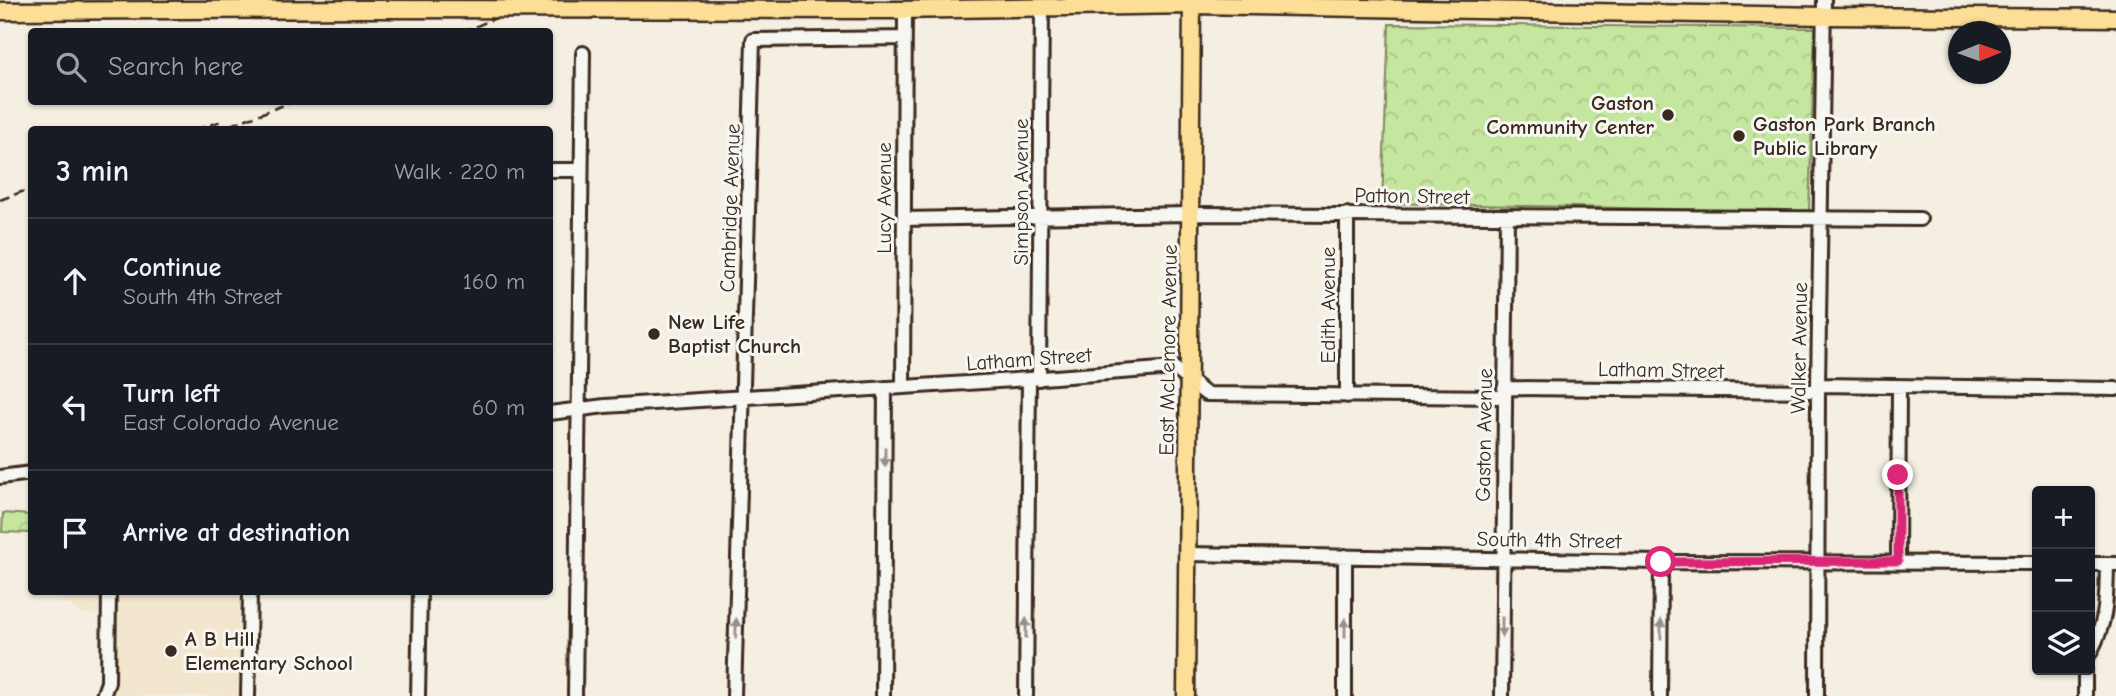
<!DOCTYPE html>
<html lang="en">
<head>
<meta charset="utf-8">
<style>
	:root { --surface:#171b24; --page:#242831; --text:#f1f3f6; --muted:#9ea1a6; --line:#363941 }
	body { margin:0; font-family:"Comic Neue",sans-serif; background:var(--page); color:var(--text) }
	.controls { position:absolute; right:21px; bottom:21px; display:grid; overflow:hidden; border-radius:7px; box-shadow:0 2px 5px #0004 }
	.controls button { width:63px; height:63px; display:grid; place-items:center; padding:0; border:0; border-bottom:2px solid var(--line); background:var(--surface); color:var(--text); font:35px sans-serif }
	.compass { position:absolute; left:1948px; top:21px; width:63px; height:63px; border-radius:50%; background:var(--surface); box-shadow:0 2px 5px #0004; rotate:89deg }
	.stop { position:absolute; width:21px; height:21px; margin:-16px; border:5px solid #db2777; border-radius:50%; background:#fff }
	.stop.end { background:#db2777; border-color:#fff; box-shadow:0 2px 7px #0008 }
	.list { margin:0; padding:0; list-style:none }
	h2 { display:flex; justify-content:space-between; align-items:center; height:91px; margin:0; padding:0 28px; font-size:30px }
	h2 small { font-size:23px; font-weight:400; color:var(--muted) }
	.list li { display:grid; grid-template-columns:46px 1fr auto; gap:21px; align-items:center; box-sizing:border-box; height:126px; padding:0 28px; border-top:2px solid var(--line) }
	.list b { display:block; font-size:26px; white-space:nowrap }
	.list p { margin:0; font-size:23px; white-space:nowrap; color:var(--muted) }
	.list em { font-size:23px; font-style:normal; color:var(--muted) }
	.icon { flex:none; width:38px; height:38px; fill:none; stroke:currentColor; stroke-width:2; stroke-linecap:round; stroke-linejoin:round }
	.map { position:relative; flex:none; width:2116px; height:696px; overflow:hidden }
	.search { position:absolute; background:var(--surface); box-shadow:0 2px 5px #0004; left:28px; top:28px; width:525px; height:77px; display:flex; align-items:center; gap:18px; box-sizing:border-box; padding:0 24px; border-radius:7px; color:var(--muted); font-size:26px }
	.panel { position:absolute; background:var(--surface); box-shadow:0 2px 5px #0004; left:28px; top:126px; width:525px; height:469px; border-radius:7px }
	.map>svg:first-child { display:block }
</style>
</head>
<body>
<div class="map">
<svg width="2116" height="696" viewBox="0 0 2116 696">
	<defs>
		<pattern id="park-crowns" width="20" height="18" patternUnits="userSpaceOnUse" patternTransform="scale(1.75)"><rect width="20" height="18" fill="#c5e69f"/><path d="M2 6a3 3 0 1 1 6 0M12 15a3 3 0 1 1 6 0" fill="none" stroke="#aac588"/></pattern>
	</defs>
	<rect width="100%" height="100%" fill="#f4efe2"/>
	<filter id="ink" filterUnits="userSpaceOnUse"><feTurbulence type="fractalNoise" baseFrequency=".0143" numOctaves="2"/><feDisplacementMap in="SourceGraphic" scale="14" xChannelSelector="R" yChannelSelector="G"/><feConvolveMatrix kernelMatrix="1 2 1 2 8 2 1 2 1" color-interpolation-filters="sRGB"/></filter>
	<g filter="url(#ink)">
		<!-- built -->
		<path fill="#f2e6ce" d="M51,592h189l-1,104h-124l-4,-5 -8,-76 -20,-1z"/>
		<!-- park -->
		<path fill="url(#park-crowns)" stroke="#80885e" stroke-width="2" d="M1389,24l426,4 -6,184 -427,-9z
			M3,513l28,2v18l-29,-1z"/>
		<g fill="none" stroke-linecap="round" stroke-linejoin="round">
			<defs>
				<path id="minor" d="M550,170h31
					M904,219l286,-5 730,5
					M1039,379l3,-372
					M1818,385l298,4
					M903,387l2,-378
					M1504,388l314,3
					M1347,396v-182
					M550,413l55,-7 424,-27 145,-11 32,26 298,3
					M0,477l32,-4
					M1186,554l475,8 376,1
					M1898,561l1,-174
					M2090,564h26
					M2090,653c18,-35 16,-52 17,-89
					M103,696l5,-14 1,-90
					M248,696l2,-104
					M418,696l2,-104
					M575,696l8,-643
					M734,696l19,-656 151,-2
					M883,696l2,-308
					M1026,696l3,-317
					M1345,696v-140
					M1502,696l5,-479
					M1660,696l1,-134
					M1817,696l1,-311 6,-385
					M2085,696v-26"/>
				<path id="major" d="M897,10l295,-5 631,11 293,2
					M0,11l365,-2
					M1186,696l6,-696"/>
			</defs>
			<!-- minor casing -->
			<use href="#minor" stroke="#3b2a1e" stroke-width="18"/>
			<!-- major casing -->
			<use href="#major" stroke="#3b2a1e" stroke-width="21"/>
			<!-- minor -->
			<use href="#minor" stroke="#f6f6f2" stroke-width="12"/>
			<!-- major -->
			<use href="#major" stroke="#fcde96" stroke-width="16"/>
			<!-- rail -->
			<path stroke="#3b2a1e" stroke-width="2.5" stroke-dasharray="10 5" stroke-linecap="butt" d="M462,32l78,-32
				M196,130l28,-10
				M217,130l75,-28
				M0,200l32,-12"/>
			<defs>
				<path id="major-bridge" d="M365,9l532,1"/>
			</defs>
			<!-- major-bridge casing -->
			<use href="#major-bridge" stroke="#3b2a1e" stroke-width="21" stroke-linecap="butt"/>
			<!-- major-bridge -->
			<use href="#major-bridge" stroke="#fcde96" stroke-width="16"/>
		</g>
		<!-- one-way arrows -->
		<defs><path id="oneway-solid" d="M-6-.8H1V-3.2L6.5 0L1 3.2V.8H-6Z" transform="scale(1.75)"/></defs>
		<g fill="#989088">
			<use href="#oneway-solid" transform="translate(885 457) rotate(90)"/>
			<use href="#oneway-solid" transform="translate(1502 627) rotate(90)"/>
			<use href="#oneway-solid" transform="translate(736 628) rotate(-88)"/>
			<use href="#oneway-solid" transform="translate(1026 628) rotate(-89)"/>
			<use href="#oneway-solid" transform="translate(1345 628) rotate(-90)"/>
			<use href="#oneway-solid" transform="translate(1661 629) rotate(-89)"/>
		</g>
	</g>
	<g fill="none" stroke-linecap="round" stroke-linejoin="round" filter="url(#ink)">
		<!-- route -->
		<path stroke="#db2777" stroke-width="9" d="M1661,562l237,-1v-86"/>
	</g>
	<!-- markers -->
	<g fill="#3b2a1e" stroke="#f6f6f2" stroke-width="2.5">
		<circle cx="1668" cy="115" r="7"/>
		<circle cx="1739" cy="136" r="7"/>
		<circle cx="654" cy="334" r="7"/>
		<circle cx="171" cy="651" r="7"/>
	</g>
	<g text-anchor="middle" stroke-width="6" stroke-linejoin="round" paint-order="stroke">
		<!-- poi labels -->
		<g font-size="21" font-weight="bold" fill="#3b2a1e" stroke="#f6f6f2" text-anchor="start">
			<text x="1654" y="110" text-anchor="end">Gaston<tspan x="1654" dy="24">Community Center</tspan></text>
			<text x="1753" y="131">Gaston Park Branch<tspan x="1753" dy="24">Public Library</tspan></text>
			<text x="668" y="329">New Life<tspan x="668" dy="24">Baptist Church</tspan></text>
			<text x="185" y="646">A B Hill<tspan x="185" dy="24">Elementary School</tspan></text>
		</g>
		<!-- street labels -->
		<g font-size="21" fill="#3b2a1e" stroke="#f6f6f2">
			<text transform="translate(1021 192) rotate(-90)" y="7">Simpson Avenue</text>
			<text transform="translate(1412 196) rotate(1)" y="7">Patton Street</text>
			<text transform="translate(884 198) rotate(-90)" y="7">Lucy Avenue</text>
			<text transform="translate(730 208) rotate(-88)" y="7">Cambridge Avenue</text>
			<text transform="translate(1328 305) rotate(-90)" y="7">Edith Avenue</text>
			<text transform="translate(1799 348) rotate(-89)" y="7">Walker Avenue</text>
			<text transform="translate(1168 350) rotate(-89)" y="7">East McLemore Avenue</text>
			<text transform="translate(1029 359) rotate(-4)" y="7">Latham Street</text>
			<text transform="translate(1661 370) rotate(1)" y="7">Latham Street</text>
			<text transform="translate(1484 435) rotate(-89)" y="7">Gaston Avenue</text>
			<text transform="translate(1549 540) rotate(1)" y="7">South 4th Street</text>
		</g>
	</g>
</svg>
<div class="controls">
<button>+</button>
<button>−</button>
<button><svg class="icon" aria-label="layers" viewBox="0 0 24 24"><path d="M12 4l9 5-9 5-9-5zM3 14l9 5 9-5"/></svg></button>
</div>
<svg class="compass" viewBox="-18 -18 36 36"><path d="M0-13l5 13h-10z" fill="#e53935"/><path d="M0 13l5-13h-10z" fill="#9ea1a6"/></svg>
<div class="stop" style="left:1661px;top:562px"></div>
<div class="stop end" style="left:1898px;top:475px"></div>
<div class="search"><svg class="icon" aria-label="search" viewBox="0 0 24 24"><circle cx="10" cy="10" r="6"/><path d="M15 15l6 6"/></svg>Search here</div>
<section class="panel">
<h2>3 min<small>Walk · 220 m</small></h2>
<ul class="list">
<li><svg class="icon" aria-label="ahead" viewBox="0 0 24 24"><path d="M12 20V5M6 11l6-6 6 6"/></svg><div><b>Continue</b><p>South 4th Street</p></div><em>160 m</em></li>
<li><svg class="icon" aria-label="left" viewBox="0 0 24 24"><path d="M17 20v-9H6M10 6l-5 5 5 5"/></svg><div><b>Turn left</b><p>East Colorado Avenue</p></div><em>60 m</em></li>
<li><svg class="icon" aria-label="arrive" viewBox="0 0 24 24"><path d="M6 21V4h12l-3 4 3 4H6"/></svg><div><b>Arrive at destination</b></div></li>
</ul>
</section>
</div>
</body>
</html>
